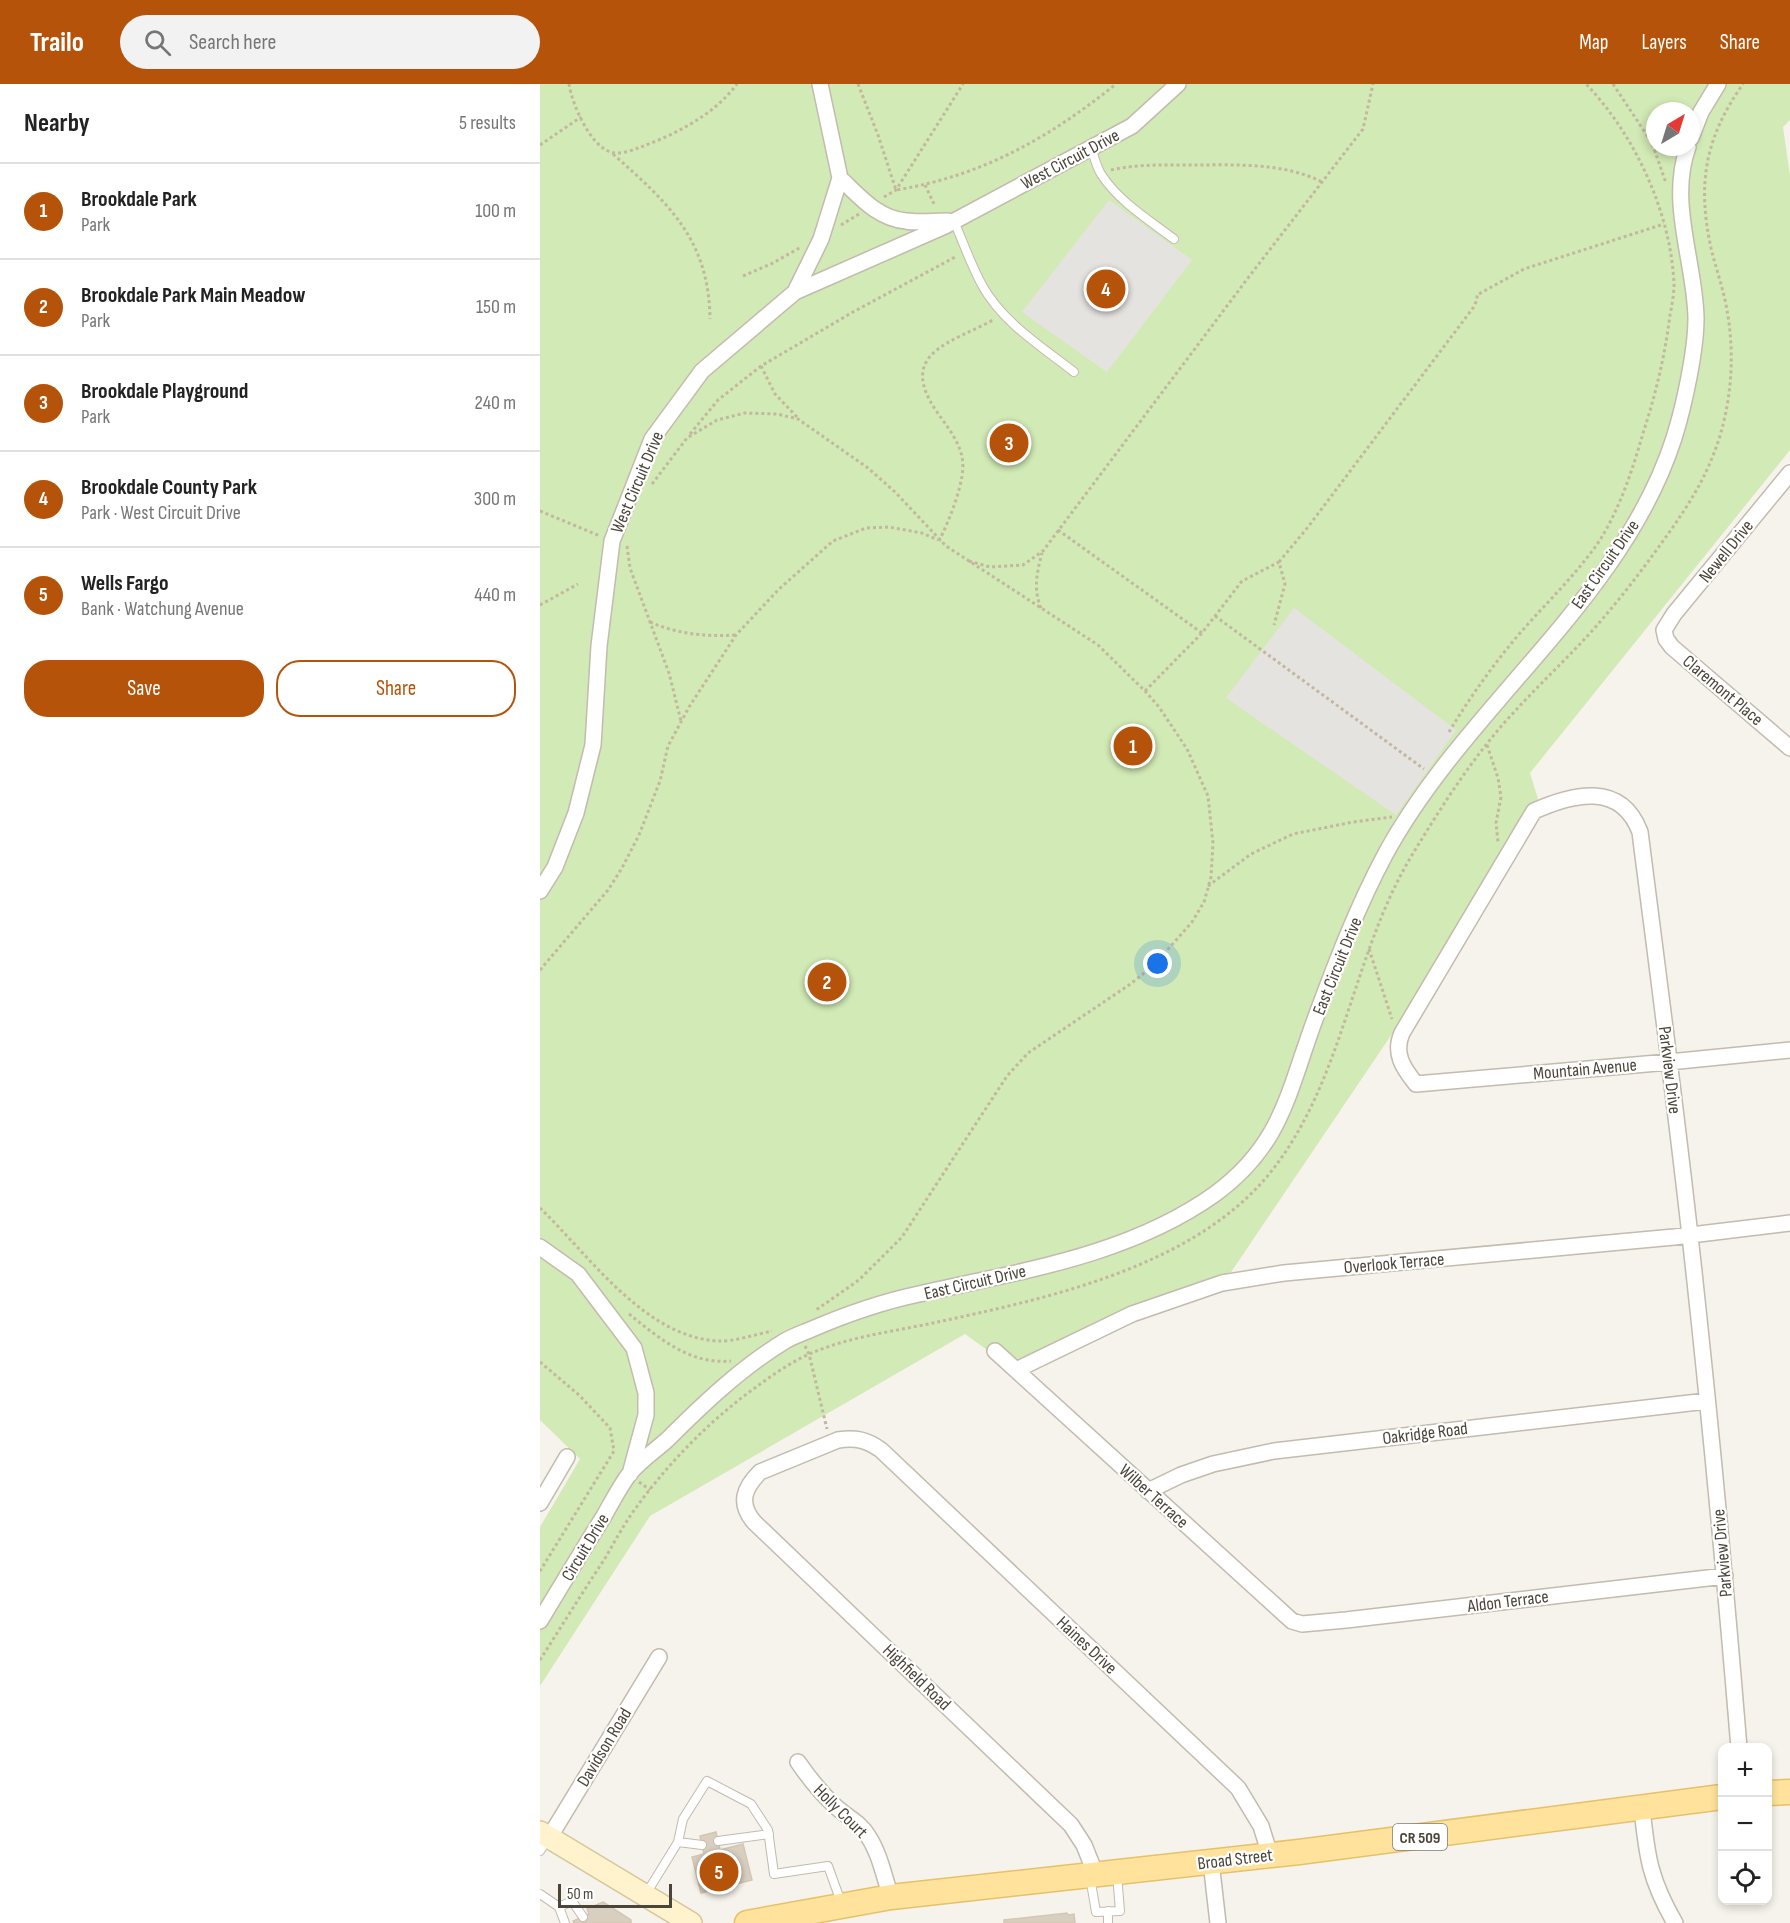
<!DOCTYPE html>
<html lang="en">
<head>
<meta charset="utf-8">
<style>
	:root { --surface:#fff; --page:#f2f2f2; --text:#222; --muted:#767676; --line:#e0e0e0; --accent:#b45309 }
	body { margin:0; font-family:"Sofia Sans Condensed",sans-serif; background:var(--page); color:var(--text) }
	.controls { position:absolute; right:18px; bottom:18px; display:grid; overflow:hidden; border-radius:12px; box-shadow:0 3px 9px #0003 }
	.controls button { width:54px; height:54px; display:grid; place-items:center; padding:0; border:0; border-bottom:2px solid var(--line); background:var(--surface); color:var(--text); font:30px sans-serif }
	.compass { position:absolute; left:1106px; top:18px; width:54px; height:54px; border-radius:50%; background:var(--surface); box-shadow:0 3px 9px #0003; rotate:38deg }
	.scale { position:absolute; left:18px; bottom:15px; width:114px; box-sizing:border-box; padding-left:6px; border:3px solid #4b4439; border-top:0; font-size:16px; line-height:21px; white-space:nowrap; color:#4b4439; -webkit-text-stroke:4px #fff; paint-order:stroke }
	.you { position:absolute; left:618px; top:880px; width:21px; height:21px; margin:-15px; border:4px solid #fff; border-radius:50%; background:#1a73e8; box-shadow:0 0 0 9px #1a73e833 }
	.badge { display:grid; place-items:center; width:39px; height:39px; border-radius:50%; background:var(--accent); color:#fff; font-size:20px; font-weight:700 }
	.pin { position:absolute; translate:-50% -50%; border:3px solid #fff; box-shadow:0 2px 6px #0006 }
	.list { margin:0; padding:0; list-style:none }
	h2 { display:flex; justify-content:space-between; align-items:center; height:78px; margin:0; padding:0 24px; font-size:26px }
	h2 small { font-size:20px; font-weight:400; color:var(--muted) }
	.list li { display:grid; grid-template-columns:39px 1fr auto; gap:18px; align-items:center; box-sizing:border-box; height:96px; padding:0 24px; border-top:2px solid var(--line) }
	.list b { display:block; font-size:22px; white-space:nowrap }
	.list p { margin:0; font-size:20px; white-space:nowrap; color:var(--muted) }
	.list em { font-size:20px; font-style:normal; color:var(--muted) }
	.actions { display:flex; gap:12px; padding:18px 24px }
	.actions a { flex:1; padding:14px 0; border:2px solid var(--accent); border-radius:24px; text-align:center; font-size:21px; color:var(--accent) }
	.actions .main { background:var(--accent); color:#fff }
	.icon { flex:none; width:33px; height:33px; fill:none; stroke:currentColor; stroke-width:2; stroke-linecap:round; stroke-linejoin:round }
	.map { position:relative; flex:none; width:1250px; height:1839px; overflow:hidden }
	header { display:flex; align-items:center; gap:36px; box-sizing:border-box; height:84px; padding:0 30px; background:var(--accent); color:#fff }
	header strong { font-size:28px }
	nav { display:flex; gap:33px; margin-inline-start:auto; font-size:21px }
	.search { width:420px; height:54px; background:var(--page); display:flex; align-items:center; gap:15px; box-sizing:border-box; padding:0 21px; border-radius:33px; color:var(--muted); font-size:22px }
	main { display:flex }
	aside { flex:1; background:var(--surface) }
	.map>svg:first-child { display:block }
</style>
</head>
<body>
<header>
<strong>Trailo</strong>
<div class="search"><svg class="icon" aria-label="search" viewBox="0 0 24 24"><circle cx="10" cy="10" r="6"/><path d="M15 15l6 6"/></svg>Search here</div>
<nav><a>Map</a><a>Layers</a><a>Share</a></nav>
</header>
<main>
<aside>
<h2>Nearby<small>5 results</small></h2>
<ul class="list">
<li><span class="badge">1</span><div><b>Brookdale Park</b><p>Park</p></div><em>100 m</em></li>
<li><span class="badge">2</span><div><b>Brookdale Park Main Meadow</b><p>Park</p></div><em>150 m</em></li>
<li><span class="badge">3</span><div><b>Brookdale Playground</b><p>Park</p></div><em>240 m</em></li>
<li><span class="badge">4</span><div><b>Brookdale County Park</b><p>Park · West Circuit Drive</p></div><em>300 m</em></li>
<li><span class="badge">5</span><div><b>Wells Fargo</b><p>Bank · Watchung Avenue</p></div><em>440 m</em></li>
</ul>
<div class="actions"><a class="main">Save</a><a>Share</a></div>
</aside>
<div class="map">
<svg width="1250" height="1839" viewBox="0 0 1250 1839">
	<rect width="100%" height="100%" fill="#f6f3ec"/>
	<!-- green -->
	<path fill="#d2eab5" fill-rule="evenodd" d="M0,0h1250v36l-7,7 7,49v274l-260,323 12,39 -323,478 -214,73 -40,-29 -315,182 -110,170v-159l40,-68 -40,-39zM1115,27h36v36h-36z"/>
	<!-- parking -->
	<path fill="#e5e3e0" d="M569,116l83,60 -85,112 -85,-60z
		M754,524l162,122 -60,85 -170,-117z"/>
	<!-- building -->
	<path fill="#d8cfc1" stroke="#d3c7b4" stroke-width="1.5" d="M176,1748l4,18 23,-6 9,36 -51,13 -9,-36 12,-3 -4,-18z
		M63,1818l28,18v3h-57l-1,-2 16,-7 -2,-5z
		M527,1829l1,2 6,-1 1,9h-71v-3z"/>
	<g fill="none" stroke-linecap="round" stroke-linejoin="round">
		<defs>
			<path id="lane" d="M551,63c3,9 5,19 10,27 17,27 48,46 73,65
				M414,137c9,21 17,44 28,64 20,37 60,62 92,87
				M178,1757l51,-7
				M138,1758l24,3
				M0,1767l8,-12
				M550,1793l6,35 24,-1 -3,-37
				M0,1810l19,13 6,16
				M106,1810l32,-52 5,-23 24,-38 44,23 17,26 6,44 54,-8 13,36
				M19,1823l13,-6 11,16
				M568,1827v12"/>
			<path id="street" d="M1151,54l10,-26 17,-28
				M300,94c19,18 38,41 66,43 13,2 28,0 42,0
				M255,208l26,-53 19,-61 -20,-94
				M1250,389l-116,141 -10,16 2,9 6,8 118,101
				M0,807l15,-24 21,-54 17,-68 6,-99 13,-105 40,-102 50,-68 93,-79 150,-66 187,-100 46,-42
				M0,1163l38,27 56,74 12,45v22l-16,59
				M455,1267l297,270 10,3 44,-4 379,-44
				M476,1286l116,-56 90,-31 62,-10 390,-36 116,-14
				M608,1407l33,-16 32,-11 61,-13 433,-50
				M0,1419l27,-46
				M0,1537c21,-35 42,-70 64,-105 8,-14 16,-30 26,-43 11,-13 26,-23 38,-34 35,-35 74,-72 117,-98 8,-5 18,-8 27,-12 35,-15 69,-27 107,-35 101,-23 209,-38 296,-100 66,-48 73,-101 99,-172 21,-57 43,-115 72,-169 81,-148 236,-253 288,-415 10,-32 22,-87 22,-120 -1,-56 -28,-116 -8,-171
				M1199,1664c-14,-171 -30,-342 -49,-512 -15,-135 -33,-270 -50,-404 -19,-51 -68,-38 -106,-21l-132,222c-9,20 1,35 14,51l253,-22 121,-12
				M258,1678c11,16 22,30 36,43 11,11 26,17 34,31 12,18 16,41 23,61
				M1102,1725c5,48 8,71 33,114
				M9,1754l110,-181
				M671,1778l7,61
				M556,1791l-12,-30 -13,-20 -317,-303c-16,-19 -10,-34 6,-50l78,-32c18,-3 29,0 43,10l357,338 23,38 9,29"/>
			<path id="secondary" d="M0,1748l151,91"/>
			<path id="primary" d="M1228,1709l22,-1
				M207,1839l144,-26 408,-45 423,-55"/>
		</defs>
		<!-- lane casing -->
		<use href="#lane" stroke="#c2bbae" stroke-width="10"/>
		<!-- street casing -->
		<use href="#street" stroke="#c2bbae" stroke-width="18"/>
		<!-- secondary casing -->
		<use href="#secondary" stroke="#d6c79b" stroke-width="24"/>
		<!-- primary casing -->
		<use href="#primary" stroke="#e6c16a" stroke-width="27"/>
		<!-- path -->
		<path stroke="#c4b79f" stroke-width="3" stroke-dasharray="3 3" stroke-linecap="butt" d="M29,0c3,20 21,62 42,68 7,3 19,-1 27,-4 36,-13 75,-32 99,-64
			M318,0l20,51 18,55c86,-14 153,-52 220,-106
			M1073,0l39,59 14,40
			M0,61l41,-28
			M73,70c55,49 96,85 97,165
			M571,86c26,-6 52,-5 79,-5 43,0 93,-3 132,17
			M385,101l10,21
			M344,113l12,-7 67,-106
			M301,141l18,-11
			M203,192l30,-13 28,-16
			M221,282l14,28 22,23
			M150,350l28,-34 43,-34 92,-54 104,-56
			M112,400l35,-46 30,-18 28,-7 32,1 21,5 70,49 27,24 51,54 152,99 47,46 14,16 28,42 21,47 5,47 -2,34 -7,25 -12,20 -39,44 -24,19 -101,68 -21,23 -105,161 -43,43 -43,30
			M0,427l60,25
			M518,446l144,103
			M399,457c10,-20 28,-63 23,-84 -3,-16 -16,-32 -25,-45 -41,-59 14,-69 56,-92
			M87,462l3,22 39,105 12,48
			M429,477l21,6 33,-2 20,-14 208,-277 112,-145 10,-45
			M739,478l29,-35 165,-219 4,-8v-5l47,-26 140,-45
			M0,521l38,-21
			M501,524c-8,-19 -4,-36 1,-55
			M675,532l209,153
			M110,538c28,12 56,15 86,13
			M605,607l57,-58 40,-52 37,-19 6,22 -11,41
			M909,648c21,-35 44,-67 71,-99 27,-31 57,-59 80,-93 21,-34 33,-72 44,-110 12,-37 21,-75 26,-115 2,-10 4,-21 4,-31 -3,-71 -39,-149 -88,-200
			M947,661l11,33 3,19 -5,26 2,19
			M668,802l43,-32 42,-20 60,-12 39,-5
			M829,865l23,70
			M0,886l68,-80 14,-22 17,-33 21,-54 8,-35 21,-39 47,-72 43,-46 54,-48 33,-13 23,-1 33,6 16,7
			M0,1124c49,47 104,129 178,133 15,1 39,-7 54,-10
			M89,1230c30,24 61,51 102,47
			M265,1262l4,8 18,75
			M0,1278l39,33 31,33 4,23 -74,120
			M99,1398l11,8
			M0,1576c21,-33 42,-67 64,-100 11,-19 21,-38 34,-55 30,-41 66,-78 106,-109 20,-15 40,-30 63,-41 40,-18 83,-23 126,-32 111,-24 254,-54 332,-144 79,-93 85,-221 147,-324 28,-46 57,-92 93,-133 24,-27 50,-52 75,-78 32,-34 61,-72 88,-110 22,-31 39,-58 51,-95 14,-45 16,-93 6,-139 -4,-18 -10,-35 -14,-52 -14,-65 -6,-110 32,-164"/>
		<!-- lane -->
		<use href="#lane" stroke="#fff" stroke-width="8"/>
		<!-- street -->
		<use href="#street" stroke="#fff" stroke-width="15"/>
		<!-- secondary -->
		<use href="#secondary" stroke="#fff3cd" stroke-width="21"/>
		<!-- primary -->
		<use href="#primary" stroke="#ffe39c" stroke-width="24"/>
	</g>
	<g text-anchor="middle" stroke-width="4.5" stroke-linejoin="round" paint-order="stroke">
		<!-- shield labels -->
		<rect fill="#fff" stroke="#817c74" stroke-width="1.5" x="853" y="1740" width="54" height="26" rx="4.5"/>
		<g font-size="16" font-weight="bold" fill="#4b4439">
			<text x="880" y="1759">CR 509</text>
		</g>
		<!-- street labels -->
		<g font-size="18" fill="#4b4439" stroke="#fff">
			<text transform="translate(530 75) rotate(-28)" y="6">West Circuit Drive</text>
			<text transform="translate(97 398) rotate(-67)" y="6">West Circuit Drive</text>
			<text transform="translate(1186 467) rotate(-51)" y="6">Newell Drive</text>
			<text transform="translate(1065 480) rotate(-55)" y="6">East Circuit Drive</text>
			<text transform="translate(1183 606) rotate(40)" y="6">Claremont Place</text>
			<text transform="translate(797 882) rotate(-68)" y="6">East Circuit Drive</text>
			<text transform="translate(1045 985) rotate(-5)" y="6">Mountain Avenue</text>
			<text transform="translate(1130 986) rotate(83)" y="6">Parkview Drive</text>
			<text transform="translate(854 1179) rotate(-5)" y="6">Overlook Terrace</text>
			<text transform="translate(435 1198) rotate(-13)" y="6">East Circuit Drive</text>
			<text transform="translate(885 1349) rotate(-7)" y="6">Oakridge Road</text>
			<text transform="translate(614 1412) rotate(42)" y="6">Wilber Terrace</text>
			<text transform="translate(45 1463) rotate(-59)" y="6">Circuit Drive</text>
			<text transform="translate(1182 1469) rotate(-95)" y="6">Parkview Drive</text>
			<text transform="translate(968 1517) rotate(-7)" y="6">Aldon Terrace</text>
			<text transform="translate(547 1561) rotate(43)" y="6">Haines Drive</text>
			<text transform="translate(377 1593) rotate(44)" y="6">Highfield Road</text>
			<text transform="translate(64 1663) rotate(-59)" y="6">Davidson Road</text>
			<text transform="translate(301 1727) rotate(45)" y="6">Holly Court</text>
			<text transform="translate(695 1775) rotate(-7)" y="6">Broad Street</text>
		</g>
	</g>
</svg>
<div class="controls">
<button>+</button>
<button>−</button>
<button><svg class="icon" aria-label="locate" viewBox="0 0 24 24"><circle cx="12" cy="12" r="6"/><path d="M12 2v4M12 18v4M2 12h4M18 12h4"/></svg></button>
</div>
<svg class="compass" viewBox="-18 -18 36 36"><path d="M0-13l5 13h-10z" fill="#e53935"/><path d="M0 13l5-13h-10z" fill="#767676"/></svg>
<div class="scale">50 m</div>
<div class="you"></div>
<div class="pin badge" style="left:593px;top:662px">1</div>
<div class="pin badge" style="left:287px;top:898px">2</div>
<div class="pin badge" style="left:469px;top:359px">3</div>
<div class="pin badge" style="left:566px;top:205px">4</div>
<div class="pin badge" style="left:179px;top:1788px">5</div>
</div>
</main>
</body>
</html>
